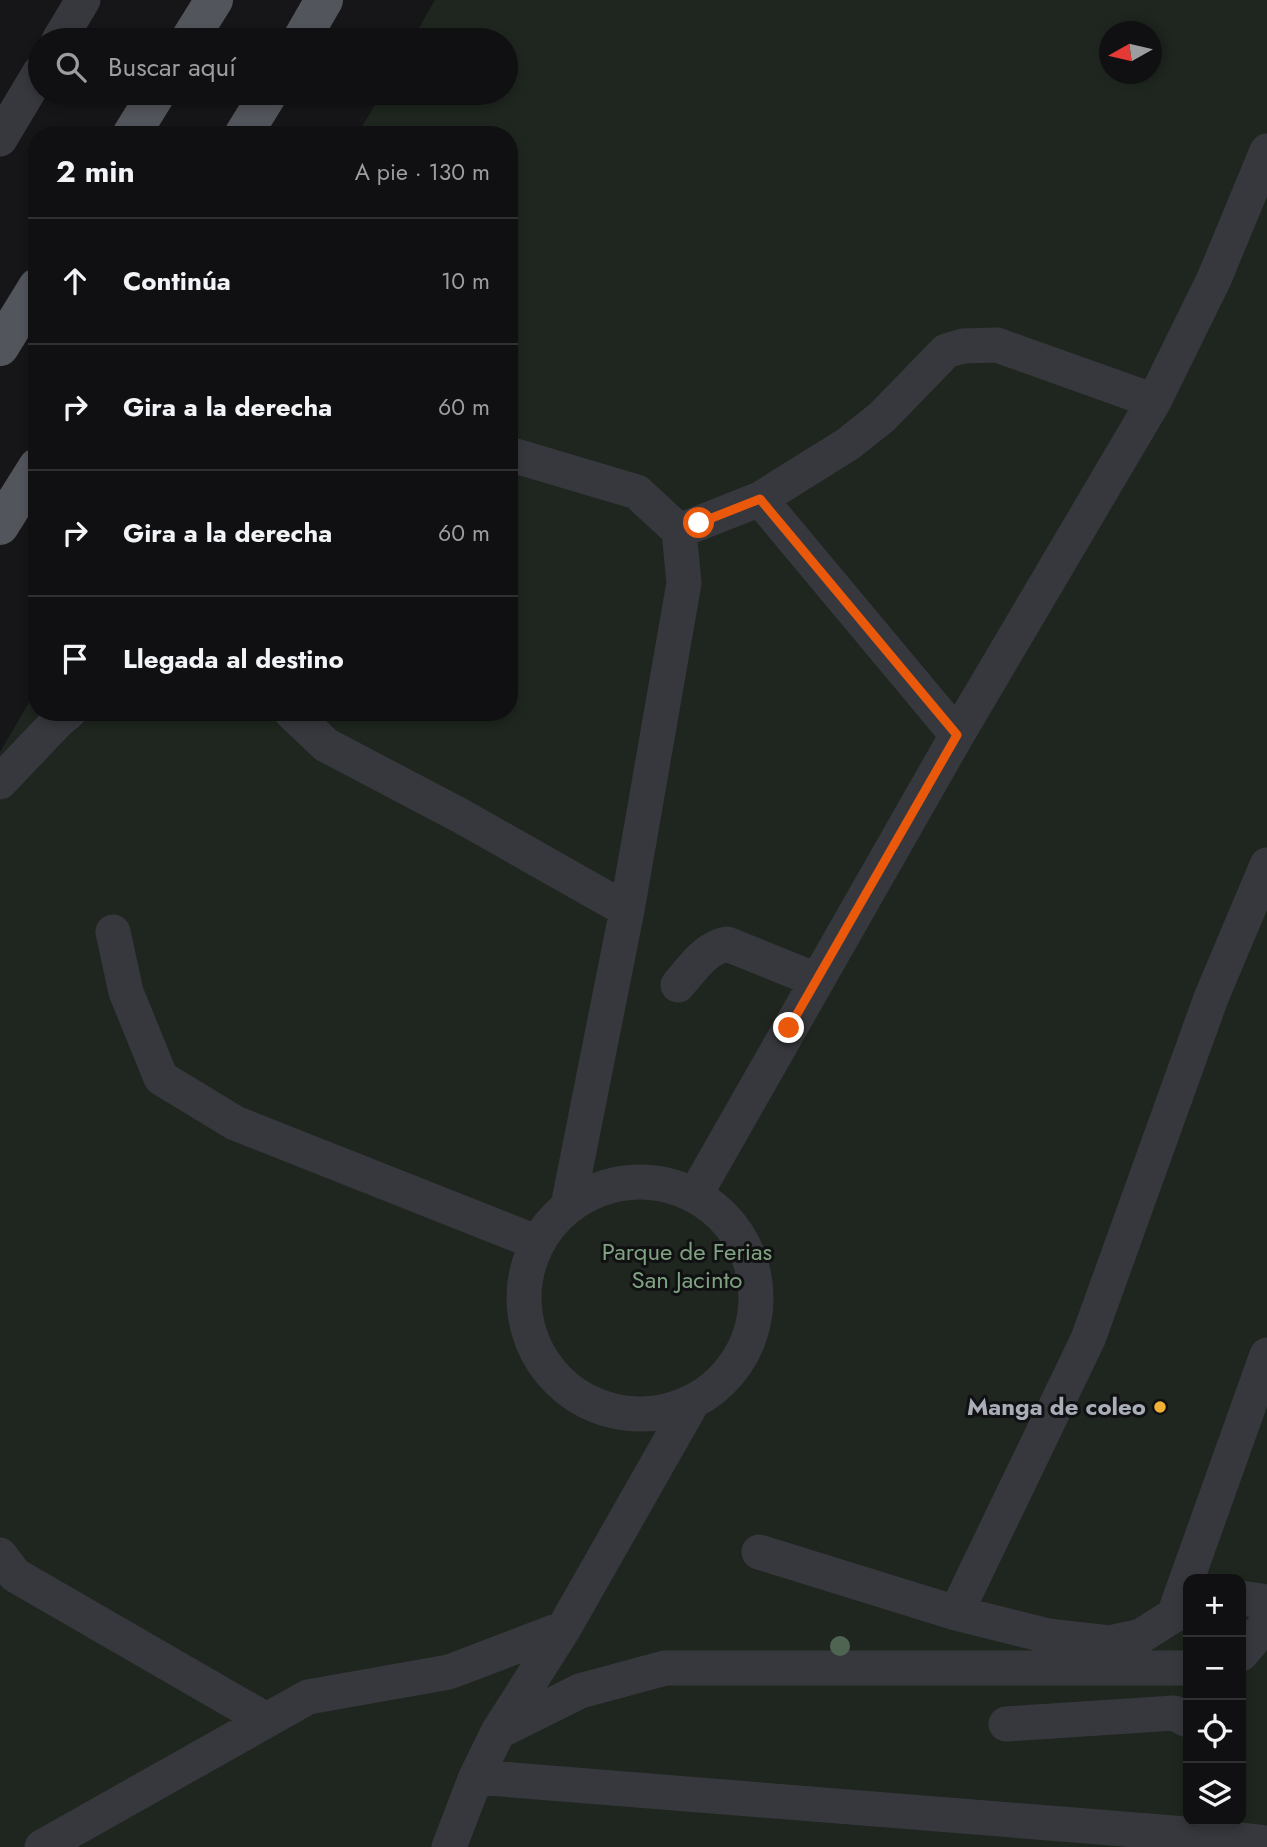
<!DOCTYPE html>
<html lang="es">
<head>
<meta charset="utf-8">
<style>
	:root { --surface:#101012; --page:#1e1e20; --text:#f1f3f6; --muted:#9c9d9f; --line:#303032 }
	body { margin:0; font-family:Jost,sans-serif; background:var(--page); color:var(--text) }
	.controls { position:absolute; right:21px; bottom:21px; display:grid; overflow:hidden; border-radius:14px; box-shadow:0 4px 10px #0003 }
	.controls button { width:63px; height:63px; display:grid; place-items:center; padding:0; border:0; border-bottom:2px solid var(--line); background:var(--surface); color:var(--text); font:35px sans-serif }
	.compass { position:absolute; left:1099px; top:21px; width:63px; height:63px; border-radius:50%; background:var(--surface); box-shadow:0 4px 10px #0003; rotate:262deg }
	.stop { position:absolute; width:21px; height:21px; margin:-16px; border:5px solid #ea580c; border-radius:50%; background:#fff }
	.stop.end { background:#ea580c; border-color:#fff; box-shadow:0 2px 7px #0008 }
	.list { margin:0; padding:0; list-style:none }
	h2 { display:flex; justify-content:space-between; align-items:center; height:91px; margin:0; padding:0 28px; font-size:30px }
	h2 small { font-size:23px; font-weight:400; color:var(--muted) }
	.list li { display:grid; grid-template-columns:46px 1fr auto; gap:21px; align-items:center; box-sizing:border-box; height:126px; padding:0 28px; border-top:2px solid var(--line) }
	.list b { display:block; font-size:26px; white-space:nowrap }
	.list em { font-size:23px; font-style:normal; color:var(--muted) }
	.icon { flex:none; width:38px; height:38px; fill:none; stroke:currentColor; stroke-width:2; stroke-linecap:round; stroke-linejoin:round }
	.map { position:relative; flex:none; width:1267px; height:1847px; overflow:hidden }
	.search { position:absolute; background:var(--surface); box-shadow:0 4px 10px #0003; left:28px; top:28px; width:490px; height:77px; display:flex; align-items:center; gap:18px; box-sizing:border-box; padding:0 24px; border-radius:38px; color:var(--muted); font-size:26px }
	.panel { position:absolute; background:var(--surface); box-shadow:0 4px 10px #0003; left:28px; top:126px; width:490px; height:595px; border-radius:28px }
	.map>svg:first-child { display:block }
</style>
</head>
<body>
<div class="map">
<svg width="1267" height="1847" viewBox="0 0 1267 1847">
	<rect width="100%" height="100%" fill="#161618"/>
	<!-- green -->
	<path fill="#1e261f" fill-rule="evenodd" d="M435,0h832v1847h-1267v-1095l37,-63v23h472v-577h-152l25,-42h124v-53h-94zM1110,32h42v42h-42zM1188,1579h53v242h-53z"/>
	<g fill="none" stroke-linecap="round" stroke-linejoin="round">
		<!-- minor -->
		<path stroke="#37383d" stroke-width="35" d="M59,40l24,-40
			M0,139l40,-67
			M509,454l128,38 42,39 5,52 -57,327 -59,296
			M760,499l197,236
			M679,531l81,-32 88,-55 34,-27 64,-66 17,-5 34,-1 157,56
			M291,712l35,33 135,71 166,94
			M0,782l58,-61 11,-9
			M113,932l13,60 35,86 74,45 303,120
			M678,985c14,-16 27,-37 49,-41l89,36
			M524 1298a116 116 0 1 1 232 0a116 116 0 1 1-232 0Z
			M695,1195l262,-460 197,-334 60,-122 53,-128
			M759,1552l197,61 92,23 61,7 32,-7 33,-21 14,-4
			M0,1555l15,20 251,145
			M1241,1598l26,4
			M956,1613l132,-274 123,-341 56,-133
			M1174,1615l93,-260
			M1241,1654l26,-31
			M1006,1724l168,-11 14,7
			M498,1732l82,-41 85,-23h523
			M476,1777l722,58 69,8
			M42,1847l266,-150 141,-25 115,-44 128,-225
			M449,1847l27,-70 22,-45 66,-104"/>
		<!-- major -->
		<path stroke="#53555c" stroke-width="38" d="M189,40l25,-40
			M301,40l23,-40
			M131,135l26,-42
			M243,135l26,-42
			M0,347l37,-60
			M0,526l37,-59"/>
	</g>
	<!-- trees -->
	<circle fill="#506452" cx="840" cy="1646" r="10"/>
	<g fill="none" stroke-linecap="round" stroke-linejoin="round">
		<!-- route -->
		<path stroke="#ea580c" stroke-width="9" d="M699,523l61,-24 197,236 -168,293"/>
	</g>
	<!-- markers -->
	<circle fill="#f2b134" stroke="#111113" stroke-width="2.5" cx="1160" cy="1407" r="7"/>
	<g text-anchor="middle" stroke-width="6" stroke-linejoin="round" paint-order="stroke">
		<!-- park labels -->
		<g font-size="24" fill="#7fa381" stroke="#111113">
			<text x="687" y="1260">Parque de Ferias<tspan x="687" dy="28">San Jacinto</tspan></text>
		</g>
		<!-- poi labels -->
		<g font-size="24" font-weight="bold" fill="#a8adb8" stroke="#111113" text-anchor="end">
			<text x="1146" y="1415">Manga de coleo</text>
		</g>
	</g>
</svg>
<div class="controls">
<button>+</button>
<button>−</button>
<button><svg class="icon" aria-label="locate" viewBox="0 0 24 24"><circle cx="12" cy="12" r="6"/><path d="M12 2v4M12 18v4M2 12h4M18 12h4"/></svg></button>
<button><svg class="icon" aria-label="layers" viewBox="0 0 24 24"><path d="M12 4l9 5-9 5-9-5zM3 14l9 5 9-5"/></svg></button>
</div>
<svg class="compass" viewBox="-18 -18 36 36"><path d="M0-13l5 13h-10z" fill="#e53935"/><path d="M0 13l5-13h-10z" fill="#9c9d9f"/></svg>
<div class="stop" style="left:699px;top:523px"></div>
<div class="stop end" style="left:789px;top:1028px"></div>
<div class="search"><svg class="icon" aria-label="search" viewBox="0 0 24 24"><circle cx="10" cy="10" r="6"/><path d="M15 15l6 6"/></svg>Buscar aquí</div>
<section class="panel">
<h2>2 min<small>A pie · 130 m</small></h2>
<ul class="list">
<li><svg class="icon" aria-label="ahead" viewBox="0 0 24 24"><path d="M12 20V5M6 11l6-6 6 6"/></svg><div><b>Continúa</b></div><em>10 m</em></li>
<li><svg class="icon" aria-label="right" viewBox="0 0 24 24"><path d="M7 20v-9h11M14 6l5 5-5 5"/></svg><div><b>Gira a la derecha</b></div><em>60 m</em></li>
<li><svg class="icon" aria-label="right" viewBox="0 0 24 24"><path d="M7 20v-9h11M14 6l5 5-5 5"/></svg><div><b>Gira a la derecha</b></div><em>60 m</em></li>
<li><svg class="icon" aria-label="arrive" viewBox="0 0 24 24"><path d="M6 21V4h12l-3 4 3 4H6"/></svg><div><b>Llegada al destino</b></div></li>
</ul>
</section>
</div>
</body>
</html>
